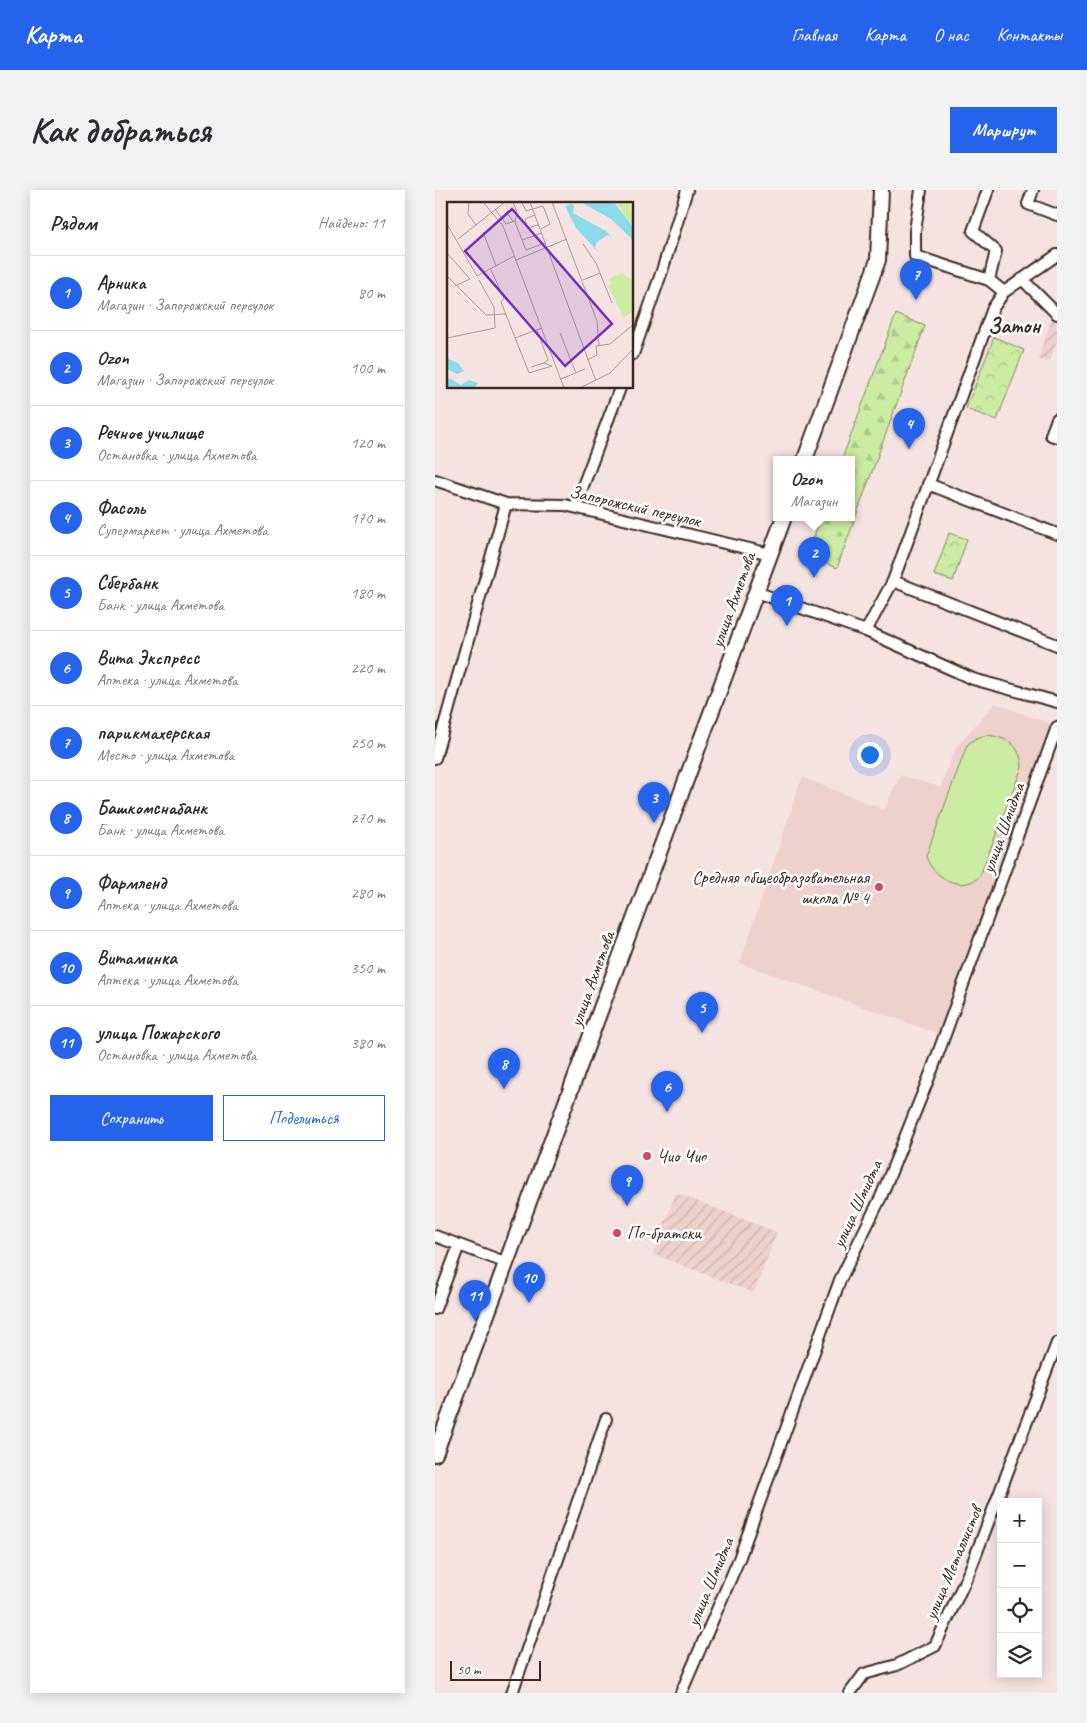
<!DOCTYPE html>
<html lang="ru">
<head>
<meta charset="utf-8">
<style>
	:root { --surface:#fff; --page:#f2f2f3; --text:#2b2b33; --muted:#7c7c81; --line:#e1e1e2; --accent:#2563eb }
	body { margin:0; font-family:Caveat,sans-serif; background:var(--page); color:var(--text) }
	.controls { position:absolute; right:15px; bottom:15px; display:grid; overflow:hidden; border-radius:0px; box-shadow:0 2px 12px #0003 }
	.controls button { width:45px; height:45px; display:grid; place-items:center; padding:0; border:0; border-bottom:1px solid var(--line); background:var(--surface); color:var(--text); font:25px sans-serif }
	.scale { position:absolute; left:15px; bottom:12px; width:91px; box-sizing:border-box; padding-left:5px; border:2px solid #3b2a1e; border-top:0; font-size:14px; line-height:18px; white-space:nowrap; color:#3b2a1e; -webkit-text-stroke:4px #fff; paint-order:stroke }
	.you { position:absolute; left:434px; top:564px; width:18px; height:18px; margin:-12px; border:4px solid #fff; border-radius:50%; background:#1a73e8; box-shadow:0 0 0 8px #1a73e833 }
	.badge { display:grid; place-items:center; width:32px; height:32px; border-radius:50%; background:var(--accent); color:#fff; font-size:16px; font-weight:700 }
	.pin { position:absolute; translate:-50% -41px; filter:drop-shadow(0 1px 2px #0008) }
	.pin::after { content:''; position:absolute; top:26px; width:18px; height:15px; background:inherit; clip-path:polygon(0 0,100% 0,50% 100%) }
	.popup { position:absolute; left:338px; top:266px; width:82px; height:65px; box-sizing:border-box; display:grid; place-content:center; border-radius:0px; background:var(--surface); filter:drop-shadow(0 1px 4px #0005); font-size:16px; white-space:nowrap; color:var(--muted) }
	.popup b { font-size:19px; color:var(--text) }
	.popup::after { content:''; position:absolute; left:50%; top:100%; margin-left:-10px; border:10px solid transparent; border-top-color:var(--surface) }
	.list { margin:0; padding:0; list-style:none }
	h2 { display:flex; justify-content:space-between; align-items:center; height:65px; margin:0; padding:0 20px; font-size:21px }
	h2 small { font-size:16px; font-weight:400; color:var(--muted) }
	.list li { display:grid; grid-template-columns:32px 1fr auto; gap:15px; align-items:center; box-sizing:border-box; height:75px; padding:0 20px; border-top:1px solid var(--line) }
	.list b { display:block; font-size:19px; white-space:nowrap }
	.list p { margin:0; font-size:16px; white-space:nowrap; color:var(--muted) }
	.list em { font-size:16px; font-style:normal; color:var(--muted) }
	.actions { display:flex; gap:10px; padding:15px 20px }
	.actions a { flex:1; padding:11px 0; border:1px solid var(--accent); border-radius:0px; text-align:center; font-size:18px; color:var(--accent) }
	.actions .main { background:var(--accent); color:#fff }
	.icon { flex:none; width:28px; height:28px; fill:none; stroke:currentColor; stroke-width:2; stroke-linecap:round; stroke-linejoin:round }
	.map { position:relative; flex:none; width:622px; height:1503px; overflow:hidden; border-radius:0px }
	header { display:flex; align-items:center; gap:30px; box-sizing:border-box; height:70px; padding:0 25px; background:var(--accent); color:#fff }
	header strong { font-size:24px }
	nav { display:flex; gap:28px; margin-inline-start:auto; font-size:18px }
	.intro { display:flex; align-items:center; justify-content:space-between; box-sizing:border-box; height:120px; padding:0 30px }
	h1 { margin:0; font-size:35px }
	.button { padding:12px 22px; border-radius:0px; background:var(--accent); color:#fff; font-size:18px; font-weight:700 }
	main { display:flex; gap:30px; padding:0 30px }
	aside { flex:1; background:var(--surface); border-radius:0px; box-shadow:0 2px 12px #0003 }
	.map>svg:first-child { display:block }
</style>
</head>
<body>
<header>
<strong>Карта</strong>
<nav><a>Главная</a><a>Карта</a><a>О нас</a><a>Контакты</a></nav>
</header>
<div class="intro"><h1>Как добраться</h1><a class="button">Маршрут</a></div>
<main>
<aside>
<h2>Рядом<small>Найдено: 11</small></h2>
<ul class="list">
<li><span class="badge">1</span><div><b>Арника</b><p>Магазин · Запорожский переулок</p></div><em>80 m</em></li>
<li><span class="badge">2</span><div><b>Ozon</b><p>Магазин · Запорожский переулок</p></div><em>100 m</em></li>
<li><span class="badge">3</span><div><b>Речное училище</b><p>Остановка · улица Ахметова</p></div><em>120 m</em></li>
<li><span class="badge">4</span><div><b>Фасоль</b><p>Супермаркет · улица Ахметова</p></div><em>170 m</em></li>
<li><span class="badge">5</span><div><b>Сбербанк</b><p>Банк · улица Ахметова</p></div><em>180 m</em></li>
<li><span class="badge">6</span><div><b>Вита Экспресс</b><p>Аптека · улица Ахметова</p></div><em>220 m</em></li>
<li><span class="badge">7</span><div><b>парикмахерская</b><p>Место · улица Ахметова</p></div><em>250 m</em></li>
<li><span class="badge">8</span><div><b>Башкомснабанк</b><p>Банк · улица Ахметова</p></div><em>270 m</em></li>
<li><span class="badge">9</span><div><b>Фармленд</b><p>Аптека · улица Ахметова</p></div><em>280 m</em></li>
<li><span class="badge">10</span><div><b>Витаминка</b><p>Аптека · улица Ахметова</p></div><em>350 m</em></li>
<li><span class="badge">11</span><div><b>улица Пожарского</b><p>Остановка · улица Ахметова</p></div><em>380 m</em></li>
</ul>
<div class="actions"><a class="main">Сохранить</a><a>Поделиться</a></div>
</aside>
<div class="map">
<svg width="622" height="1503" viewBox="0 0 622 1503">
	<defs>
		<pattern id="industrial-furrows" width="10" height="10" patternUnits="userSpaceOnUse" patternTransform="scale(1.25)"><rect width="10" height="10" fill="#eed0cd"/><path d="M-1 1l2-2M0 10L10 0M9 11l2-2" fill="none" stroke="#cdb3b0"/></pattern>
		<pattern id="forest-firs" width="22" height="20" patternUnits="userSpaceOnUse" patternTransform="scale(1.25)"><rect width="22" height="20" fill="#cceba3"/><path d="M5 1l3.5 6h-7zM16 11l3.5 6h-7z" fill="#b0ca8c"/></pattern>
		<pattern id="park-crowns" width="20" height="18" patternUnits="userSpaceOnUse" patternTransform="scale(1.25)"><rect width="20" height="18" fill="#cceba3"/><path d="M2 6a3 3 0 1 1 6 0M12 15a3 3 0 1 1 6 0" fill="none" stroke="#b0ca8c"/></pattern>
	</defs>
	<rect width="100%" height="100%" fill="#f5e3e2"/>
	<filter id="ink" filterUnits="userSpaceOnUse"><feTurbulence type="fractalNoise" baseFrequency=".02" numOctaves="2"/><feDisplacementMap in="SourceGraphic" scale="10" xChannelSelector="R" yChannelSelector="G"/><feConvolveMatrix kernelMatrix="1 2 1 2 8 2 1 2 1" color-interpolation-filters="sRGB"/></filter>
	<g filter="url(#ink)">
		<!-- built -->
		<path fill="#eed0cd" d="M560,513l56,21 -112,310 -199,-71 62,-186 82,33 16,-35 40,12 16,-40z"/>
		<!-- industrial -->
		<path fill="url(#industrial-furrows)" d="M616,130l6,2v18l-7,22 -12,-3z
			M241,1003l101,39 -23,61 -101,-39z"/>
		<!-- forest -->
		<path fill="url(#forest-firs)" stroke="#848a60" d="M461,124l29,12 -88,242 -30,-13 14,-38h30v-58h-9z"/>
		<!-- park -->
		<path fill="url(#park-crowns)" stroke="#848a60" d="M559,147l30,13 -27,70 -31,-11z
			M514,343l18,6 -14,42 -19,-6z"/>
		<!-- pitch -->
		<path fill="#cceba3" stroke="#848a60" d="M552,545c21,3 33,9 35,32l-42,109c-18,18 -48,1 -54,-20l41,-111 9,-7z"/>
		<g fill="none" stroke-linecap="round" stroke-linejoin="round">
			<defs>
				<path id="street" d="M486,0l-6,41v25l74,24 15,12
					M553,0l-15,41 23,20 -7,29
					M598,0l-5,14 29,11
					M622,65l-53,37 -11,16 -100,273 164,64
					M587,89l35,35
					M198,164l29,-83 25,-81
					M622,229l-6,16 6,2
					M0,290l71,24 59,1 205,49
					M493,294l129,50
					M140,317l45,-119
					M321,402l110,39 107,48 84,23
					M431,441l27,-50
					M0,568l71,-254
					M0,1046l72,27
					M0,1119l24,-64
					M77,1503l94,-274
					M246,1503l58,-134 101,-279 41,-83 51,-127 125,-343
					M415,1503l14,-19 33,-9 38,-19 35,-76 87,-227"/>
				<path id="secondary" d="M370,269l73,-199 3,-70
					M0,1264l349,-937"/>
			</defs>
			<!-- street casing -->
			<use href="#street" stroke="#3b2a1e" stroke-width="14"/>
			<!-- secondary casing -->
			<use href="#secondary" stroke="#3b2a1e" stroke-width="18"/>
			<!-- street -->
			<use href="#street" stroke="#fff" stroke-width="10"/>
			<!-- secondary -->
			<use href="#secondary" stroke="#fff" stroke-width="14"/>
		</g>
	</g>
	<!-- markers -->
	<g fill="#d1495b" stroke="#fff" stroke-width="2">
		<circle cx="444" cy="697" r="5"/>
		<circle cx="212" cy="966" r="5"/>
		<circle cx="182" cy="1043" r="5"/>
	</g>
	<g text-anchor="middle" stroke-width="5" stroke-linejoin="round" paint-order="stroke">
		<!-- street labels -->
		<g font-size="18" fill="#3b2a1e" stroke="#fff">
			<text transform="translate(200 316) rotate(13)" y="6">Запорожский переулок</text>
			<text transform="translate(298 410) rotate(-70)" y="6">улица Ахметова</text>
			<text transform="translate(568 638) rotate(-70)" y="6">улица Шмидта</text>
			<text transform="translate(157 789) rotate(-70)" y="6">улица Ахметова</text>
			<text transform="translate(422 1014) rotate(-65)" y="6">улица Шмидта</text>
			<text transform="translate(518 1373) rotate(-67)" y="6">улица Металлистов</text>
			<text transform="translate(275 1392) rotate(-67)" y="6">улица Шмидта</text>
		</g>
		<!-- poi labels -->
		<g font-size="18" fill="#3b2a1e" stroke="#fff" text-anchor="start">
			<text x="434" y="693" text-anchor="end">Средняя общеобразовательная<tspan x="434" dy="21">школа № 4</tspan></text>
			<text x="222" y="972">Чио Чио</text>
			<text x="192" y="1049">По-братски</text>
		</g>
		<!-- district labels -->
		<g font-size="22" font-weight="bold" fill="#3b2a1e" stroke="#fff">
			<text x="579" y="143">Затон</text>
		</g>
	</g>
	<!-- overview -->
	<g transform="translate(12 12)">
		<rect width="186" height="186" fill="#f5e3e2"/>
		<path d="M169,0h14l3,23 -7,-7z" fill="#cceba3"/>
		<path d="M174,71l12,7v31l-9,7 -16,-32 3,-2 -2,-5z" fill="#cceba3"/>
		<path d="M134,0h33l19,25v13l-22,-21zM123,2l4,1 -1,8 33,18 7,8 -5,-4 -11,7 -2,5 4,6 -23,-25 -11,-22zM0,156l11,5 6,8 -7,3 -10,-5zM0,175l14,8 8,-5 9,3 -4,5h-27z" fill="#8cdbeb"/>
		<path fill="none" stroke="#ab9994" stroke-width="1" d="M22,0l-1,12 8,11M36,0l20,24 61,162M66,0l4,10 -2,10 11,28 19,-7M75,0l4,9 6,-2M83,0l66,179M105,0l45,119 2,24M48,7l11,15 9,-3M86,7l10,-3 7,18 -9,5M88,13l-10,4 3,9 10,-3M66,19l-7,-9 10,-2M0,22l30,52 37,-20M36,30l13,34M11,37l47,-37M75,38l20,-7M136,42l13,19 16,40M0,51l23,26 -15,7M69,58l51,-21M44,68l13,28 -3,4 28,71 23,-7M0,74l39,39 20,-1M136,78l17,-7M90,128l11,30 -4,3M113,131l16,40M0,136l48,-10 -1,-21 -15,-27M68,136l27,-10M140,158l10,-5 -1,-9 14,-2 24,-20M84,165l13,-4 8,3M114,177l24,-10M133,186l30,-15 24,-25"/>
		<path fill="#7b2cbf" fill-opacity="0.15" stroke="#7b2cbf" stroke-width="2.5" d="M65,7l100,115 -47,42 -100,-115z"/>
		<rect width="186" height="186" fill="none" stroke="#3b2a1e" stroke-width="2.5"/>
	</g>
</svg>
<div class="controls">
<button>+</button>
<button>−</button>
<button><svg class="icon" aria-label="locate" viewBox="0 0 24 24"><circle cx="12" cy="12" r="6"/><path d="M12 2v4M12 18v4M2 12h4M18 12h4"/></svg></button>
<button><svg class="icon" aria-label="layers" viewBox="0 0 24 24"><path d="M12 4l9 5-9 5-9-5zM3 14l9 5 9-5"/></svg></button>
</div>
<div class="scale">50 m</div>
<div class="you"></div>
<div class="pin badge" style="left:352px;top:436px">1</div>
<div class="pin badge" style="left:379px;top:388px">2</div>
<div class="popup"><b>Ozon</b>Магазин</div>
<div class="pin badge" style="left:219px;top:633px">3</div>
<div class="pin badge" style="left:474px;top:259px">4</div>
<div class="pin badge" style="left:267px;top:843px">5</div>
<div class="pin badge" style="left:232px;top:922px">6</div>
<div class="pin badge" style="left:481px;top:110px">7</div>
<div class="pin badge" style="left:69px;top:899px">8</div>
<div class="pin badge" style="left:192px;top:1016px">9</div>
<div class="pin badge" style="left:94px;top:1113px">10</div>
<div class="pin badge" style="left:40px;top:1131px">11</div>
</div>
</main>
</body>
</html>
